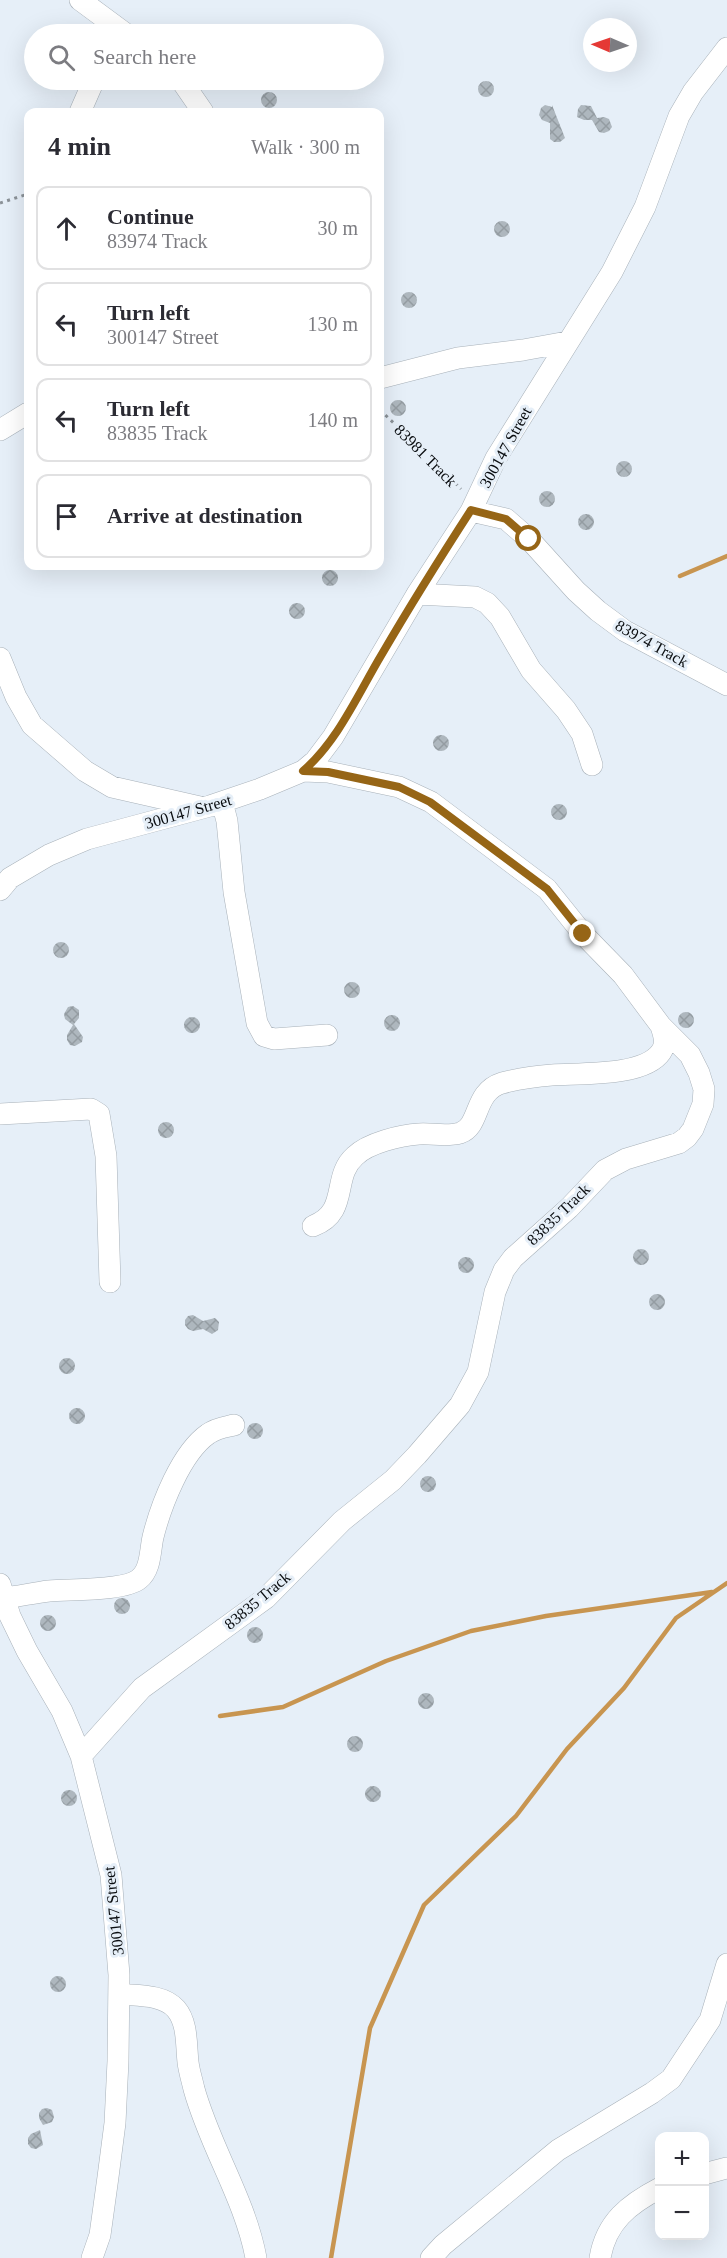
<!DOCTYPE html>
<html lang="en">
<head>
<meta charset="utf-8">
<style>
	:root { --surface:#fff; --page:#f7f7f7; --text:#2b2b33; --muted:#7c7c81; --line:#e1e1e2 }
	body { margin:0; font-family:"Times New Roman",serif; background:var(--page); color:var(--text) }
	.controls { position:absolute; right:18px; bottom:18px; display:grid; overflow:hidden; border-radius:12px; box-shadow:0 6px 24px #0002 }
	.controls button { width:54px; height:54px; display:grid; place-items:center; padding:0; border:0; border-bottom:2px solid var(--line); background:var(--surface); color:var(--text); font:30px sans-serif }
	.compass { position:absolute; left:583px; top:18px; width:54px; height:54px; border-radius:50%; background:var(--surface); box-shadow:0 6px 24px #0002; rotate:272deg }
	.stop { position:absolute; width:18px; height:18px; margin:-14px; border:4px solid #966516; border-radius:50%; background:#fff }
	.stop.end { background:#966516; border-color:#fff; box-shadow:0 2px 6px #0008 }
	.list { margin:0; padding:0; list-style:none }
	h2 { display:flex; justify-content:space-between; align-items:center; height:78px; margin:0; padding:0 24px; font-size:26px }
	h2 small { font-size:20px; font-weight:400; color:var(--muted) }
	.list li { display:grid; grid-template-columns:39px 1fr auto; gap:18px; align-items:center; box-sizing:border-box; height:84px; margin:0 12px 12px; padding:0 12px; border:2px solid var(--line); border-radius:12px }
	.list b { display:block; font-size:22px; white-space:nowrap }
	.list p { margin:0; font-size:20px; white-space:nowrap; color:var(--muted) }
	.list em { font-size:20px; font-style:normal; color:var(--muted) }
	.icon { flex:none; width:33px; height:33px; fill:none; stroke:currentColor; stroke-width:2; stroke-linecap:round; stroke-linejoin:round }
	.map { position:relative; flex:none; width:727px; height:2258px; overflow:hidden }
	.search { position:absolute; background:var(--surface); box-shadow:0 6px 24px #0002; left:24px; top:24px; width:360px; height:66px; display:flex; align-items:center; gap:15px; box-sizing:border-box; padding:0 21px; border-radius:33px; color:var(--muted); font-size:22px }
	.panel { position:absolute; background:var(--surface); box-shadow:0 6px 24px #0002; left:24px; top:108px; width:360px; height:462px; border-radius:12px }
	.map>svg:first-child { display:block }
</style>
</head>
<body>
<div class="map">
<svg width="727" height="2258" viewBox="0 0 727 2258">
	<defs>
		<pattern id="building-cross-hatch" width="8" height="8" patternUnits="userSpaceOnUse" patternTransform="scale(1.5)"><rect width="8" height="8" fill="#aeb7be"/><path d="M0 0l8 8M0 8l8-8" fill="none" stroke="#949ca2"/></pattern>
	</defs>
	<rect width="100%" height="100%" fill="#e6eff8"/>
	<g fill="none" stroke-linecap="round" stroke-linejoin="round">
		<!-- stream -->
		<path stroke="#c89550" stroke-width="4.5" d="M680,576l47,-20
			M220,1716l63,-9 103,-46 85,-30 75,-15 166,-24
			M331,2258l39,-230 54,-123 92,-89 51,-67 57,-61 52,-70 51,-35"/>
	</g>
	<!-- building -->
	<path fill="url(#building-cross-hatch)" d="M478 89a8 8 0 1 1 16 0a8 8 0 1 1-16 0Z
		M261 100a8 8 0 1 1 16 0a8 8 0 1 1-16 0Z
		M545,105l7,2v-2l13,33 -5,4h-6l-4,-3v-16l-8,-3 -3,-5 2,-7z
		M581,105l10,1 6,12 7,-1 5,2 3,8 -3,4 -5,2 -5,-1 -7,-12h-8l-7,-3 1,-8z
		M494 229a8 8 0 1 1 16 0a8 8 0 1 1-16 0Z
		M401 300a8 8 0 1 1 16 0a8 8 0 1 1-16 0Z
		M390 408a8 8 0 1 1 16 0a8 8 0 1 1-16 0Z
		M616 469a8 8 0 1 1 16 0a8 8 0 1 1-16 0Z
		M539 499a8 8 0 1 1 16 0a8 8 0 1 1-16 0Z
		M578 522a8 8 0 1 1 16 0a8 8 0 1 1-16 0Z
		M322 578a8 8 0 1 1 16 0a8 8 0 1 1-16 0Z
		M289 611a8 8 0 1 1 16 0a8 8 0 1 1-16 0Z
		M433 743a8 8 0 1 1 16 0a8 8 0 1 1-16 0Z
		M551 812a8 8 0 1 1 16 0a8 8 0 1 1-16 0Z
		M53 950a8 8 0 1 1 16 0a8 8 0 1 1-16 0Z
		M344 990a8 8 0 1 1 16 0a8 8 0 1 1-16 0Z
		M73,1006l6,4v8l-5,6 9,13 -1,5 -7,4 -5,-1 -3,-5v-5l6,-10 -8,-6 -1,-5 4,-7z
		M678 1020a8 8 0 1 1 16 0a8 8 0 1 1-16 0Z
		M384 1023a8 8 0 1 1 16 0a8 8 0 1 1-16 0Z
		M184 1025a8 8 0 1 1 16 0a8 8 0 1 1-16 0Z
		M158 1130a8 8 0 1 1 16 0a8 8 0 1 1-16 0Z
		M633 1257a8 8 0 1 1 16 0a8 8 0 1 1-16 0Z
		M458 1265a8 8 0 1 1 16 0a8 8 0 1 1-16 0Z
		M649 1302a8 8 0 1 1 16 0a8 8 0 1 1-16 0Z
		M193,1315l10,6 12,-3 4,4 -1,8 -6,4 -9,-5 -10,2 -5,-2 -3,-4v-5l3,-4z
		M59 1366a8 8 0 1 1 16 0a8 8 0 1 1-16 0Z
		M69 1416a8 8 0 1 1 16 0a8 8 0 1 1-16 0Z
		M247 1431a8 8 0 1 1 16 0a8 8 0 1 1-16 0Z
		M420 1484a8 8 0 1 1 16 0a8 8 0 1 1-16 0Z
		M114 1606a8 8 0 1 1 16 0a8 8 0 1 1-16 0Z
		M40 1623a8 8 0 1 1 16 0a8 8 0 1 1-16 0Z
		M247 1635a8 8 0 1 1 16 0a8 8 0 1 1-16 0Z
		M418 1701a8 8 0 1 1 16 0a8 8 0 1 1-16 0Z
		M347 1744a8 8 0 1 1 16 0a8 8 0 1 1-16 0Z
		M365 1794a8 8 0 1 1 16 0a8 8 0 1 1-16 0Z
		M61 1798a8 8 0 1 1 16 0a8 8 0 1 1-16 0Z
		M50 1984a8 8 0 1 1 16 0a8 8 0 1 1-16 0Z
		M47,2108l5,2 2,7 -2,5 -9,3 -4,-7v-5l3,-4z
		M40,2130l3,15 -7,4 -5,-1 -3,-4v-6l3,-4z"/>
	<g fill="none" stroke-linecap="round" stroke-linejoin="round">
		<defs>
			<path id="minor" d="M80,0l46,34
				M181,80l22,32
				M80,112l14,-32
				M380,378l78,-20 65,-8 44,-8
				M0,430l28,-17
				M471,511l35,8 23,20 47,52 22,20 27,20 102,54
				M417,594l58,3 12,6 13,14 31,53 35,40 16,24 10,31
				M0,658l16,39 16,28 53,46 27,16 88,20
				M222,802l5,19 7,71 23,131 7,13 10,3 53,-4
				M0,890l10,-12 39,-23 38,-16 123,-33 50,-17 43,-18 12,-10 18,-24 84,-143 54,-83 25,-53 116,-186 33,-65 34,-91 14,-24 34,-44
				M0,1114l91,-5 8,5 7,42 4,126
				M313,1226c37,-14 18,-49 42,-70 13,-13 46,-21 64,-22 13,-1 28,3 41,-1 21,-7 13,-41 42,-50 16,-4 34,-7 50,-8 27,-2 92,2 109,-23 6,-9 3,-16 0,-26
				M0,1584l10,32 17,35 35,60 19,45 30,119 8,100 -1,86 -3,62 -7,54 -8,58 -8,23
				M4,1598c15,-2 30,-5 45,-7 21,-2 76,0 90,-12 12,-9 11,-29 14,-42 8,-32 28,-84 55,-103 8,-6 17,-7 26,-9
				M81,1756l61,-68 124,-90 76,-77 51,-41 24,-25 43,-50 18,-33 17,-80 9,-22 9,-12 56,-50 36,-38 21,-11 53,-16 8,-6 6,-8 10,-25 1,-15 -5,-16 -9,-18 -29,-29 -38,-51 -40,-41 -36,-45 -116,-87 -32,-15 -71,-15 -25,-1
				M119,1994c18,2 44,0 57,15 12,14 10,36 12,53 1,9 4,18 6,27 16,58 51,110 62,169
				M704,2174l23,-6
				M431,2258l12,-13 115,-95 94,-57 19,-14 39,-59 17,-56
				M600,2258c6,-36 29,-54 60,-70"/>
		</defs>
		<!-- minor casing -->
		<use href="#minor" stroke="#a8b1b9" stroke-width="22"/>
		<!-- path -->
		<path stroke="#8b9298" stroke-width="3" stroke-dasharray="3 4.5" stroke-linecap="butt" d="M0,203l28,-9
			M380,410l59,56 22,23"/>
		<!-- minor -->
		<use href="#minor" stroke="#fff" stroke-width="21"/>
	</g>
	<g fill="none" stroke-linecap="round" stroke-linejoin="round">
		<!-- route -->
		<path stroke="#966516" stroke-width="8" d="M529,539l-23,-20 -35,-9c-31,48 -61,96 -89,144 -24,40 -44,87 -79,117l25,1 71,15 31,15 117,87 36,45"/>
	</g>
	<g text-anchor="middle" stroke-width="6" stroke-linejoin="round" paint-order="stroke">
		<!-- street labels -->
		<g font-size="16" fill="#0a0d10" stroke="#e6eff8">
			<text transform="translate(505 447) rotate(-61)" y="6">300147 Street</text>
			<text transform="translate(426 455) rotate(45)" y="6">83981 Track</text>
			<text transform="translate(652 643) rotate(29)" y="6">83974 Track</text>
			<text transform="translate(188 811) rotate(-16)" y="6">300147 Street</text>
			<text transform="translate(558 1214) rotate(-44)" y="6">83835 Track</text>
			<text transform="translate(257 1600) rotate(-40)" y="6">83835 Track</text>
			<text transform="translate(113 1911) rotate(-96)" y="6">300147 Street</text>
		</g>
	</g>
</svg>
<div class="controls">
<button>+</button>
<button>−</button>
</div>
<svg class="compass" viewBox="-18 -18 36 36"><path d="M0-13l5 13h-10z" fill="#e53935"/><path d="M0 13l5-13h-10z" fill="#7c7c81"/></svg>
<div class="stop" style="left:529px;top:539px"></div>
<div class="stop end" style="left:583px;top:934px"></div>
<div class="search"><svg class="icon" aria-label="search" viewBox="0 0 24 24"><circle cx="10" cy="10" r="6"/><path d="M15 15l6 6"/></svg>Search here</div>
<section class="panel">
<h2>4 min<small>Walk · 300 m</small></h2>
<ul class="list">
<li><svg class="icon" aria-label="ahead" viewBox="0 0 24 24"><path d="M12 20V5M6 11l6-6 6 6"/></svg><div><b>Continue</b><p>83974 Track</p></div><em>30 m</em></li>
<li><svg class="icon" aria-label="left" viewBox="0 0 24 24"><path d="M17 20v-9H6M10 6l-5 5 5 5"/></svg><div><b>Turn left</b><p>300147 Street</p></div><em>130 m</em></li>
<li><svg class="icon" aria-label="left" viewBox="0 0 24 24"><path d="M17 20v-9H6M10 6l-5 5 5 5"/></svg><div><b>Turn left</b><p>83835 Track</p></div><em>140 m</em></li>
<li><svg class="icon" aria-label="arrive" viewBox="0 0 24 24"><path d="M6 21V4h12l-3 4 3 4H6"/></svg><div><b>Arrive at destination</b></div></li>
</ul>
</section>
</div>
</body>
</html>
